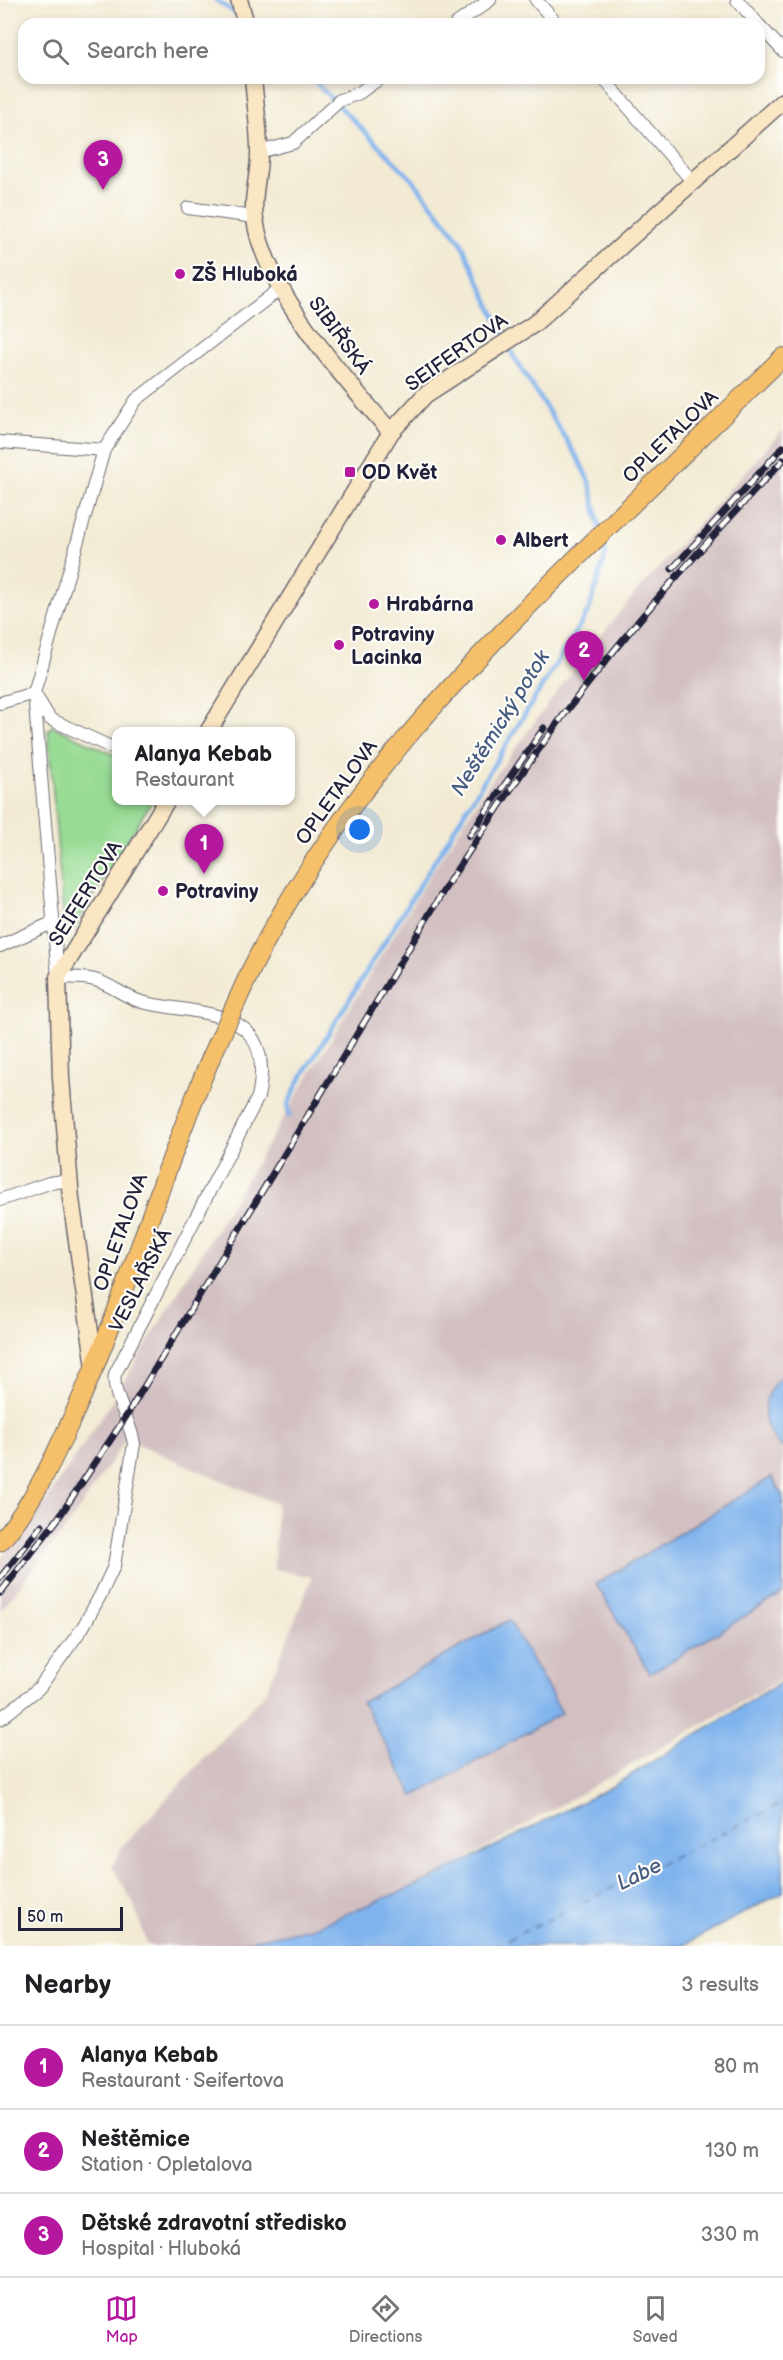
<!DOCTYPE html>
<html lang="en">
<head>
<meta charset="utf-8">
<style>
	:root { --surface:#fff; --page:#f2f2f2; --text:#202124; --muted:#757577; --line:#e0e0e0; --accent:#b5179e }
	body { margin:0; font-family:"Balsamiq Sans",sans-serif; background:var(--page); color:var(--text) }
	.scale { position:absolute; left:18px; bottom:15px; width:105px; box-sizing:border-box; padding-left:6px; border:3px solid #22223b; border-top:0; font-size:16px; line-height:21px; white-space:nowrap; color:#22223b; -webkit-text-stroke:4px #fdfcf7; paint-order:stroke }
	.you { position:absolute; left:360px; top:830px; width:21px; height:21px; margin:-15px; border:4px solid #fff; border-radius:50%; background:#1a73e8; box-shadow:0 0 0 9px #1a73e833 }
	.badge { display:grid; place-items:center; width:39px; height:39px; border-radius:50%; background:var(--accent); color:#fff; font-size:20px; font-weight:700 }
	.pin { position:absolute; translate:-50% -50px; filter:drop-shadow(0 2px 3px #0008) }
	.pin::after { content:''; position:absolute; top:32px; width:21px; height:18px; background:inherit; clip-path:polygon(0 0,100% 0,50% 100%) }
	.popup { position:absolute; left:112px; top:727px; width:183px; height:78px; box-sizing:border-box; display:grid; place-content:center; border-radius:12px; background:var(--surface); filter:drop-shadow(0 2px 4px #0005); font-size:20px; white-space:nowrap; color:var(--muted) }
	.popup b { font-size:22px; color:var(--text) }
	.popup::after { content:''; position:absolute; left:50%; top:100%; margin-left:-12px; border:12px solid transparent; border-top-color:var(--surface) }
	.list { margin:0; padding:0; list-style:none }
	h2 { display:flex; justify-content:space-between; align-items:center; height:78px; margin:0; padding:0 24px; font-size:26px }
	h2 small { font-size:20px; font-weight:400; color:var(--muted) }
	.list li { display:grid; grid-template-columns:39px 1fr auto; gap:18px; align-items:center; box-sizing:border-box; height:84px; padding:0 24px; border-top:2px solid var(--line) }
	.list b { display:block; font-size:22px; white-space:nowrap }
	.list p { margin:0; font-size:20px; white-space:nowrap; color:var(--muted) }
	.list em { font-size:20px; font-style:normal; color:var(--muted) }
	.icon { flex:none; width:33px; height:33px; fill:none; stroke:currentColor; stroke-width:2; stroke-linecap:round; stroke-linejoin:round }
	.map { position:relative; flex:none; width:783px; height:1946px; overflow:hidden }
	.search { position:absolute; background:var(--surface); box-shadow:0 3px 9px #0003; left:18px; right:18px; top:18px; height:66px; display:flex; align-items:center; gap:15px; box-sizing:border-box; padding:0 21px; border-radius:18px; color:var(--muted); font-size:22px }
	.sheet { height:330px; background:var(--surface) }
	nav { display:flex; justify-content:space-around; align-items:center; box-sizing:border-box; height:84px; border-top:2px solid var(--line); background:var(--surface); font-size:16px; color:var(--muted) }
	nav a { display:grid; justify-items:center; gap:3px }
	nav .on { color:var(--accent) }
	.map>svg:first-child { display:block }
</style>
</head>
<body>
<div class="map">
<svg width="783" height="1946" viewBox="0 0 783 1946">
	<rect width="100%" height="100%" fill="#fdfcf7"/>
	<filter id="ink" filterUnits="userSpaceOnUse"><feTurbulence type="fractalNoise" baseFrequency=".0167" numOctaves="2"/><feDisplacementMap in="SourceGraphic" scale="12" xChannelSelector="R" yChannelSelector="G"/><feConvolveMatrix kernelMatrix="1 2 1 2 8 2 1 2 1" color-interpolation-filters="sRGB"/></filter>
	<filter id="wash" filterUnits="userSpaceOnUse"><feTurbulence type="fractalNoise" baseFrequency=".008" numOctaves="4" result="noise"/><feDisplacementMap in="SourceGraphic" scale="24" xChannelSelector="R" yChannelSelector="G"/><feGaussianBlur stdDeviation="1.35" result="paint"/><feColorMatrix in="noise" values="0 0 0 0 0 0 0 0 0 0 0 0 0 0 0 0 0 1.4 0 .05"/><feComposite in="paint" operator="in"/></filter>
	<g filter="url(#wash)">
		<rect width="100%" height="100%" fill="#f2ead3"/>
		<!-- industrial -->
		<path fill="#d2bfc1" d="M783,430v1248l-354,202 -117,48 -84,18h-80l-15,-43 -21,-37 10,-19 144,-155 46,-115 -38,-8 3,-65 -151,-65 -59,88 -67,84v-51l41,-52 72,-108 321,-531 55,-85 92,-124 53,-65z"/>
		<!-- green -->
		<path fill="#97db94" stroke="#5c7e68" stroke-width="1.5" d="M52,726l65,30v44l35,1 -79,129 -9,-3 -16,-196z"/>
		<!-- water -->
		<path fill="#7fb3ed" stroke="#506a94" stroke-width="1.5" d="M783,1375v73c-25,-20 -24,-53 0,-73z
			M772,1477l11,19v97l-133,81 -54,-90z
			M509,1620l53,93 -148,83 -52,-94z
			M783,1681v211l-101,54h-456l86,-18 117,-48 184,-94z"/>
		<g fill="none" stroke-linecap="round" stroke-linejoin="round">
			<!-- stream -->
			<path stroke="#7fb3ed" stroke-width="4.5" d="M216,0l22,15
				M311,78l101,101 49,63 53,115 65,103 11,24 10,45
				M289,1116l-1,-11 10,-22 291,-473 17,-56 -3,-14"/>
			<!-- ferry -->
			<path stroke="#475c82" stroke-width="1.5" stroke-dasharray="8 6" stroke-linecap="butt" d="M495,1946l288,-143"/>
		</g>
	</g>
	<g filter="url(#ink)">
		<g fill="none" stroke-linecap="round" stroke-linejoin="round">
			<defs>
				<path id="street" d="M536,0l21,24
					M737,0l21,24
					M456,24l34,-24
					M759,25l24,26
					M603,78l90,104
					M259,152l34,-9 47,-43 19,-7 21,-15
					M188,208l66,9
					M0,442l104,8
					M0,703l34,-10 16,26 67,31
					M0,946l52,-23
					M0,1200l49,-17 21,-3
					M0,1719l39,-31 44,-61 18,-33 13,-28 20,-122c-3,-23 -23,-51 -19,-70l143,-277c19,-90 -52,-81 -112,-94 -18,-3 -33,-18 -51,-23 -11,-3 -25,-2 -37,-3l-24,-284 70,-243 32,-50 145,-112"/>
				<path id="secondary" d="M239,0l7,24
					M253,78c2,24 6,49 6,73 1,23 -8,45 -4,68 9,70 90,161 136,213
					M208,732l183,-300 34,-37 109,-71 249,-223
					M95,1367l-24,-168 -10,-121 -3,-101 109,-177"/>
				<path id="primary" d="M251,970c85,-172 214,-303 350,-436 61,-58 121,-118 182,-177
					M0,1542c35,-40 57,-91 79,-139 50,-112 83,-232 132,-345"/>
			</defs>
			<!-- street casing -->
			<use href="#street" stroke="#6b6870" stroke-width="14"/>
			<!-- secondary casing -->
			<use href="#secondary" stroke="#6b6870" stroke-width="19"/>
			<!-- primary casing -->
			<use href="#primary" stroke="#6b6870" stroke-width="20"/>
			<!-- street -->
			<use href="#street" stroke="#fff" stroke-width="12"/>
			<!-- secondary -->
			<use href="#secondary" stroke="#fbe6c4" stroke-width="16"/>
			<!-- primary -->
			<use href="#primary" stroke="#f6c06b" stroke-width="18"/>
			<defs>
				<path id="rail" d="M672,569l111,-122
					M469,836l75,-108
					M0,1578l42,-53
					M0,1593l57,-73 70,-105 323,-535c47,-71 94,-142 147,-208 58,-74 122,-143 186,-212"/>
			</defs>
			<!-- rail casing -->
			<use href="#rail" stroke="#22223b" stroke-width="7"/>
			<!-- rail -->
			<use href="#rail" stroke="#fdfcf7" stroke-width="4.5" stroke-dasharray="14" stroke-linecap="butt"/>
			<defs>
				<path id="primary-bridge" d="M211,1058l40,-88"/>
			</defs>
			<!-- primary-bridge casing -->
			<use href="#primary-bridge" stroke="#6b6870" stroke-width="20" stroke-linecap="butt"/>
			<!-- primary-bridge -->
			<use href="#primary-bridge" stroke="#f6c06b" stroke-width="18"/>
		</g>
	</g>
	<!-- markers -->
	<g fill="#b5179e" stroke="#fdfcf7" stroke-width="2">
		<circle cx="180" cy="274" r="6"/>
		<rect x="344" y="466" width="12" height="12" rx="3"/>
		<circle cx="501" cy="540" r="6"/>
		<circle cx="374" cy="604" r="6"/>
		<circle cx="339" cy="645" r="6"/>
		<circle cx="163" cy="891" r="6"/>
	</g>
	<g text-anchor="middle" stroke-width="4.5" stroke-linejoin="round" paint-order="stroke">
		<!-- poi labels -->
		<g font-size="20" font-weight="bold" fill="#22223b" stroke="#fdfcf7" text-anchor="start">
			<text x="192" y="281">ZŠ Hluboká</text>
			<text x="362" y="479">OD Květ</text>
			<text x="513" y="547">Albert</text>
			<text x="386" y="611">Hrabárna</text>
			<text x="351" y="641">Potraviny<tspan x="351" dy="23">Lacinka</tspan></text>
			<text x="175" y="898">Potraviny</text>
		</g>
		<!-- street labels -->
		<g font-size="20" fill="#22223b" stroke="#fdfcf7">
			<text transform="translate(340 335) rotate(54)" y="7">SIBIŘSKÁ</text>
			<text transform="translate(456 352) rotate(-35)" y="7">SEIFERTOVA</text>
			<text transform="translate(670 436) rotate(-44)" y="7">OPLETALOVA</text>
			<text transform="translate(336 792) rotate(-54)" y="7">OPLETALOVA</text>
			<text transform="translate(85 893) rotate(-58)" y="7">SEIFERTOVA</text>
			<text transform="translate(120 1232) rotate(-70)" y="7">OPLETALOVA</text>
			<text transform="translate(140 1280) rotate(-63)" y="7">VESLAŘSKÁ</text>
		</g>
		<!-- water labels -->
		<g font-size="21" font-style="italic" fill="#475c82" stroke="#fdfcf7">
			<text transform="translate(500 723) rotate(-58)" y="7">Neštěmický potok</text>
			<text transform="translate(639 1874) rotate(-26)" y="7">Labe</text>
		</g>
	</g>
</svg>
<div class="scale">50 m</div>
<div class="you"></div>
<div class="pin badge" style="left:204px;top:874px">1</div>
<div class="popup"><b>Alanya Kebab</b>Restaurant</div>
<div class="pin badge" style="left:584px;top:681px">2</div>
<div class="pin badge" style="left:103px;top:190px">3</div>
<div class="search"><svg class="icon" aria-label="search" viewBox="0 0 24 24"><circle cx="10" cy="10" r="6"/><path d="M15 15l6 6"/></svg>Search here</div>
</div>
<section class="sheet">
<h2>Nearby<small>3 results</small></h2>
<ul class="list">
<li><span class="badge">1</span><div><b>Alanya Kebab</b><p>Restaurant · Seifertova</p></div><em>80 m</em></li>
<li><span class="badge">2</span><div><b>Neštěmice</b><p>Station · Opletalova</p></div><em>130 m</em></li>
<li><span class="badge">3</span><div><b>Dětské zdravotní středisko</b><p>Hospital · Hluboká</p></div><em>330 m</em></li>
</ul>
</section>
<nav>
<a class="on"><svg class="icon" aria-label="map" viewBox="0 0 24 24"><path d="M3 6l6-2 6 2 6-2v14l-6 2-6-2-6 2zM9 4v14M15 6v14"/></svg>Map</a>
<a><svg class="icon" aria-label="directions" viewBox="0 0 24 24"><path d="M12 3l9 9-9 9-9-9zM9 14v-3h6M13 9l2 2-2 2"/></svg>Directions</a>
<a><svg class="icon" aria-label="saved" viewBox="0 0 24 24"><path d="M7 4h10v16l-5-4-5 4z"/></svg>Saved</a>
</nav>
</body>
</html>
